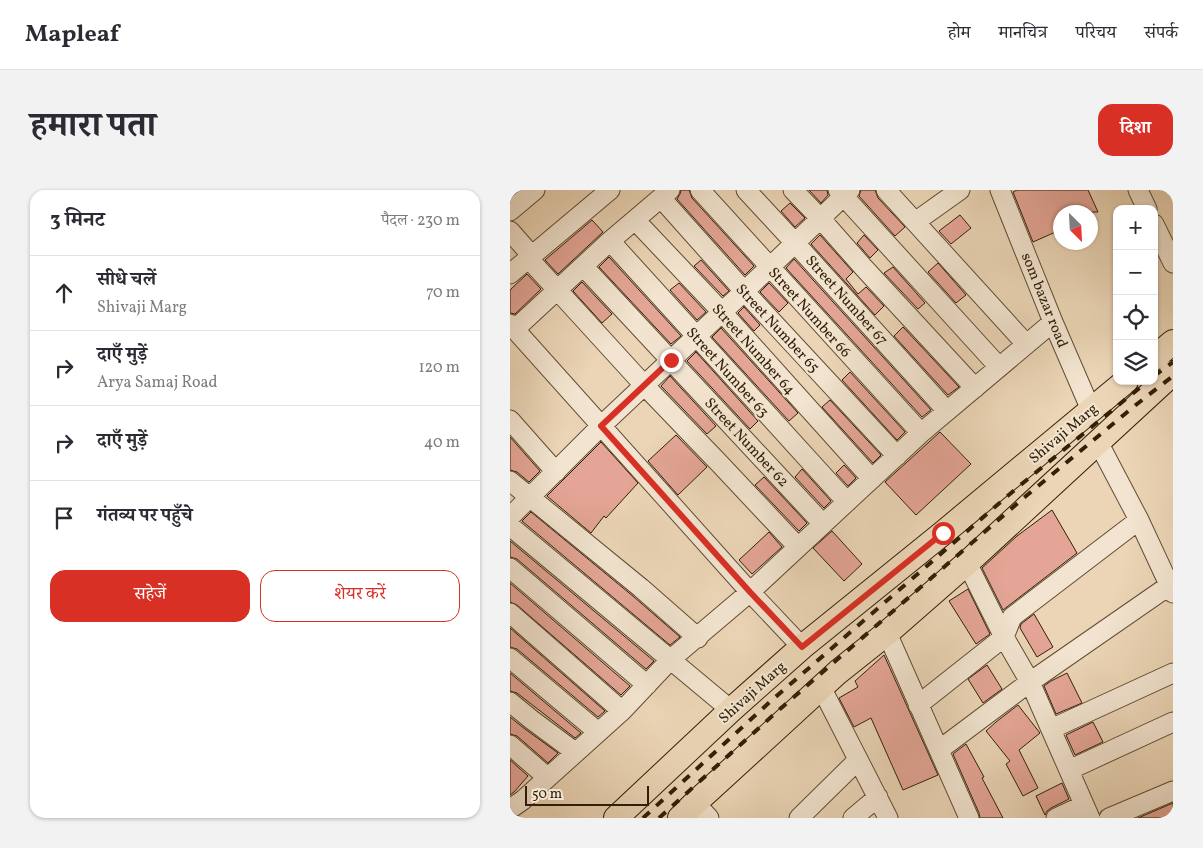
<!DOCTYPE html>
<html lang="hi">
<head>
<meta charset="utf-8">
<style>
	:root { --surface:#fff; --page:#f2f2f3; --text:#2b2b33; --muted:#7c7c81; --line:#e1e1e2; --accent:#d93025 }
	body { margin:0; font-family:Vollkorn,"Noto Serif Devanagari",serif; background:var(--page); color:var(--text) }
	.controls { position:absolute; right:15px; top:15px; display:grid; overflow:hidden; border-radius:10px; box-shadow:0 1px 4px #0004 }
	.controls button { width:45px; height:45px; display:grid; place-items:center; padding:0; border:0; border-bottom:1px solid var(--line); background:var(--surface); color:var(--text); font:25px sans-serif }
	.compass { position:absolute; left:543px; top:15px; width:45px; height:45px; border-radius:50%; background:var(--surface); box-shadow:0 1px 4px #0004; rotate:156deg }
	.scale { position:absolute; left:15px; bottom:12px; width:124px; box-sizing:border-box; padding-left:5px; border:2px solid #312007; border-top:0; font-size:14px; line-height:18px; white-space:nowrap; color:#312007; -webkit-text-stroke:4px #f2e4d0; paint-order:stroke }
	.stop { position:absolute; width:15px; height:15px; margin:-11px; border:4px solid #d93025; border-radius:50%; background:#fff }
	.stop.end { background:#d93025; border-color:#fff; box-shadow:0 1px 5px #0008 }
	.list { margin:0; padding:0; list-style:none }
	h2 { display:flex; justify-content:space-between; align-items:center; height:65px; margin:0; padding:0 20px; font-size:21px }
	h2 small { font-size:16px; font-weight:400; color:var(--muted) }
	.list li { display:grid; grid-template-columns:32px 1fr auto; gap:15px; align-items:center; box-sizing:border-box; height:75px; padding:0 20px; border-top:1px solid var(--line) }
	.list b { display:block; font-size:19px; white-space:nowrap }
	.list p { margin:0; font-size:16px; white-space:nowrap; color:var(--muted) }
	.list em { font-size:16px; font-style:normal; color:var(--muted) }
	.actions { display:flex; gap:10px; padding:15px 20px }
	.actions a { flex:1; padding:11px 0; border:1px solid var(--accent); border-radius:15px; text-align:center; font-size:18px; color:var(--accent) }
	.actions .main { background:var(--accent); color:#fff }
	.icon { flex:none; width:28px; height:28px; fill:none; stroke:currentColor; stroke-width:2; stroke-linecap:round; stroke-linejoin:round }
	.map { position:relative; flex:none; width:663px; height:628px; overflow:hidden; border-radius:15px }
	header { display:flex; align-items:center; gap:30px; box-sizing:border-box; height:70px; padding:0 25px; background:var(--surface); border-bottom:1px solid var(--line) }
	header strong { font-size:24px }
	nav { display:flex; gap:28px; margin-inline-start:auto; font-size:18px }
	.intro { display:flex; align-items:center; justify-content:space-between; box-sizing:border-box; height:120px; padding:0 30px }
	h1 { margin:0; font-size:35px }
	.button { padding:12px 22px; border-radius:15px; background:var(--accent); color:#fff; font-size:18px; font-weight:700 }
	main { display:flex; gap:30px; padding:0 30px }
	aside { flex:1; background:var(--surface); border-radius:15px; box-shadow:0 1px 4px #0004 }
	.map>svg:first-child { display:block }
</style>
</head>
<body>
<header>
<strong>Mapleaf</strong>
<nav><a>होम</a><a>मानचित्र</a><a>परिचय</a><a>संपर्क</a></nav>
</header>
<div class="intro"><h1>हमारा पता</h1><a class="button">दिशा</a></div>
<main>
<aside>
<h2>3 मिनट<small>पैदल · 230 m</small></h2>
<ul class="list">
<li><svg class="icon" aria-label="ahead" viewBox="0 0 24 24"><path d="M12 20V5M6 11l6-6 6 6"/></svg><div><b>सीधे चलें</b><p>Shivaji Marg</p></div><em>70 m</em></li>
<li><svg class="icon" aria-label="right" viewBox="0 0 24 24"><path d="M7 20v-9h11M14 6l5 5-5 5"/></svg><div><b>दाएँ मुड़ें</b><p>Arya Samaj Road</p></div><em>120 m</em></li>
<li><svg class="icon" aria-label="right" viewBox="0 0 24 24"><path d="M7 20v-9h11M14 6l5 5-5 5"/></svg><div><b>दाएँ मुड़ें</b></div><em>40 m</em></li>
<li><svg class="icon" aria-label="arrive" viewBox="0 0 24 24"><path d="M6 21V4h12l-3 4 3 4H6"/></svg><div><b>गंतव्य पर पहुँचे</b></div></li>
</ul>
<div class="actions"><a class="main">सहेजें</a><a>शेयर करें</a></div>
</aside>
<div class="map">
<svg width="663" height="628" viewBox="0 0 663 628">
	<rect width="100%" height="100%" fill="#ebd5b6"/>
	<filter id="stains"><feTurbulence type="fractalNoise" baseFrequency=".004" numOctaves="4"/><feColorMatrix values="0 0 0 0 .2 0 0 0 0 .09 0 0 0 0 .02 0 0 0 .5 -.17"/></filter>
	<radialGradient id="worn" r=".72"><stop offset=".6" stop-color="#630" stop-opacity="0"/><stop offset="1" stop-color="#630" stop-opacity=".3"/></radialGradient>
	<!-- building -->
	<path fill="#e4a596" stroke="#312007" d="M171,0h8l3,8 62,68 -9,9 -68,-76 3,-5z
		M299,0h18l1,5 -7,8z
		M351,0h14l3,8 27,29 -10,9 -36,-40z
		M507,0h71l10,22h-38v18l-27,12 -20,-50z
		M280,13l15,15 -10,9 -14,-16z
		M450,25l11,13 -20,16 -12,-13z
		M82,30l11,12 -45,42 -13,-14z
		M310,45l33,37 -7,7 12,15 8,-7 18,19 -9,9 -64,-71z
		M354,45l14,15 -8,8 -13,-15z
		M99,67l72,79 -10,8 -72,-77z
		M284,69l137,151 -9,7 -136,-149z
		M191,70l28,31 -6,5 -29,-30z
		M428,73l28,32 -10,8 -28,-31z
		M383,77l32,36 -7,6 -34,-36z
		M17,84l14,15 -26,25 -5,-1v-23z
		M72,92l30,32 -10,9 -29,-32z
		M169,93l27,29 -9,8 -27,-30z
		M259,93l19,20 -9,9 -19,-20z
		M234,117l16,18 -6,6 -16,-18z
		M393,137l56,60 -11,8 -54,-59z
		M211,138l77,85 -9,8 -77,-84z
		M186,162l62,69 -8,8 -63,-68z
		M340,182l55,60 -8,8 -55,-60z
		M160,186l46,50 -9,8 -46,-48z
		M320,210l51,55 -8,8 -51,-56z
		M430,242l31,32 -55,51 -31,-33z
		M166,245l31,32 -29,28 -30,-34z
		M0,247l30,34 -11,11 -12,-10 -7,-2z
		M91,252l37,41 -32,35 -2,-2 -13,17 -44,-37z
		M334,275l12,13 -8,8 -12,-13z
		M292,279l29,32 -7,7 -29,-31z
		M254,287l43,46 -8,8 -44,-46z
		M542,320l25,43 -74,57 -21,-42 35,-32z
		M21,322l103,85 46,40 -10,8 -148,-124z
		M322,341l30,33 -18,17 -31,-33z
		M259,342l13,15 -30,27 -13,-14z
		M0,351l144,120 -8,8 -129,-110 -7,-2z
		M0,393l120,103 -9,9 -104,-90 -7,-3z
		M458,399l22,45 -14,10 -27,-43z
		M524,424l19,33 -16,10 -17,-29 1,-4z
		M0,438l95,83 -7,6 -81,-68 -7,-2z
		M374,465l54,120 -35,15 -32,-72 -17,9 -15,-29 19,-11 -3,-6z
		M477,475l15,24 -19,14 -15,-24z
		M0,483l71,60 -6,5 -58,-45 -7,-2z
		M557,483l15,30 -26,11 -12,-28 7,-5z
		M508,515l22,28 -21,17 19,38 -15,8 -17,-32 4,-3 -24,-30 10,-9z
		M0,527l15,12 33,24 -10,10 -31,-27 -7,-2z
		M583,532l10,20 -28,13 -9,-20z
		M456,554l18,33 -2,1 21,40h-23l-1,-5 -26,-59z
		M0,570l18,16 -14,16 -4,3z
		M552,593l7,16 -18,9 -4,3 -2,4 -9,-19z
		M663,613v15h-35z"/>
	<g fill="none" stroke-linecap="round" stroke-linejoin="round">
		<defs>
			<path id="minor" d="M190,0l221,243
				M236,0l49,53 152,168
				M283,0l27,28 44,50 111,120
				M328,0l161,177
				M376,0l140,154
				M490,0l53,132 38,88
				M628,0l9,19
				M151,8l83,93 153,165
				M0,21l25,-21
				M125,30l87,92 150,167
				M405,32l45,-32
				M644,34l19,39
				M0,41l22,25
				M100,51l237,261
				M19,69l115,126 75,78 79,84
				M73,76l240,258
				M0,84l100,-84
				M0,134l240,268 52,55
				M5,139l95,-88 60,-51
				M0,230l46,52
				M588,252l41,78 34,73
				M0,291l131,107 57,50
				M0,327l91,-91 169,-159 80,-77
				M0,336l221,184
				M457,373l37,74 26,45 60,136
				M0,378l137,117
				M0,423l112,98
				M377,443l82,185
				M0,468l88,74
				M311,497l67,131
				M0,512l22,18 43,32
				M408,515l86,-68 8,-20 127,-97
				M541,539l122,-56
				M0,555l37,32
				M429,560l91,-68 140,-97
				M559,580l104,-48
				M185,613l14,15
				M0,619l13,-9 99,-89 49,-52 79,-67 171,-159 132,-111
				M289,628l59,-58
				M343,628l25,-21
				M546,628l28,-13
				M599,628l64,-27"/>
			<path id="major" d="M644,168l19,-16
				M106,628l115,-108 71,-63 141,-114 183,-152
				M170,628l15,-15 143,-131 49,-39 80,-70 206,-190"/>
		</defs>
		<!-- minor casing -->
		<use href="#minor" stroke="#604d33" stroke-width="21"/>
		<!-- major casing -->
		<use href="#major" stroke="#312007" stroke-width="26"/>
		<!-- minor -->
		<use href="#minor" stroke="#f2e4d0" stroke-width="19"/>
		<!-- major -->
		<use href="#major" stroke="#ebd5b6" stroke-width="24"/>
		<!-- rail -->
		<path stroke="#312007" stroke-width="4" stroke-dasharray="9 9" stroke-linecap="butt" d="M644,186l19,-14
			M133,628l129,-118 246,-213 130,-106
			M149,628l121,-109 246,-213 111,-92 36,-28"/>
	</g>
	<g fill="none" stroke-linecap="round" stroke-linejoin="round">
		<!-- route -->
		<path stroke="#d93025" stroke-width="6" d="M161,170l-70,66 149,166 52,55 141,-114"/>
	</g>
	<g text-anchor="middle" stroke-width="4.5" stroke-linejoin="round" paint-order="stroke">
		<!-- street labels -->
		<g font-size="15" fill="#312007" stroke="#f2e4d0">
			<text transform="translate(337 110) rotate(48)" y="5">Street Number 67</text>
			<text transform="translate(535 110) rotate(68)" y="5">som bazar road</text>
			<text transform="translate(300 122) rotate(48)" y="5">Street Number 66</text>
			<text transform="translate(268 138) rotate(47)" y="5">Street Number 65</text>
			<text transform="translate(244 159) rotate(48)" y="5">Street Number 64</text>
			<text transform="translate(218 182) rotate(48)" y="5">Street Number 63</text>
			<text transform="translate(553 243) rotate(-40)" y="5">Shivaji Marg</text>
			<text transform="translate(237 252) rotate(47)" y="5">Street Number 62</text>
			<text transform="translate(242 502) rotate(-42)" y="5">Shivaji Marg</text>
		</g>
	</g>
	<rect width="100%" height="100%" filter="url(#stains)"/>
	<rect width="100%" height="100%" fill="url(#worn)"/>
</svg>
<div class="controls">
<button>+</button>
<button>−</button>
<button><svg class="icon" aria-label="locate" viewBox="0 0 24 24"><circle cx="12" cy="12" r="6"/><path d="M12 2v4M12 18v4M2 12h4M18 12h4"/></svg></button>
<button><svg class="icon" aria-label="layers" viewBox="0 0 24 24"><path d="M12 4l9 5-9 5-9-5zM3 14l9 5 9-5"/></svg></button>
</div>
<svg class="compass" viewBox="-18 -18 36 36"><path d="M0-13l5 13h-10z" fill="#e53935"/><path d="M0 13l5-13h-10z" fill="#7c7c81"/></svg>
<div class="scale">50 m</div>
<div class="stop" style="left:433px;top:343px"></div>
<div class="stop end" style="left:161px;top:170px"></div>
</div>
</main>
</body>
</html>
